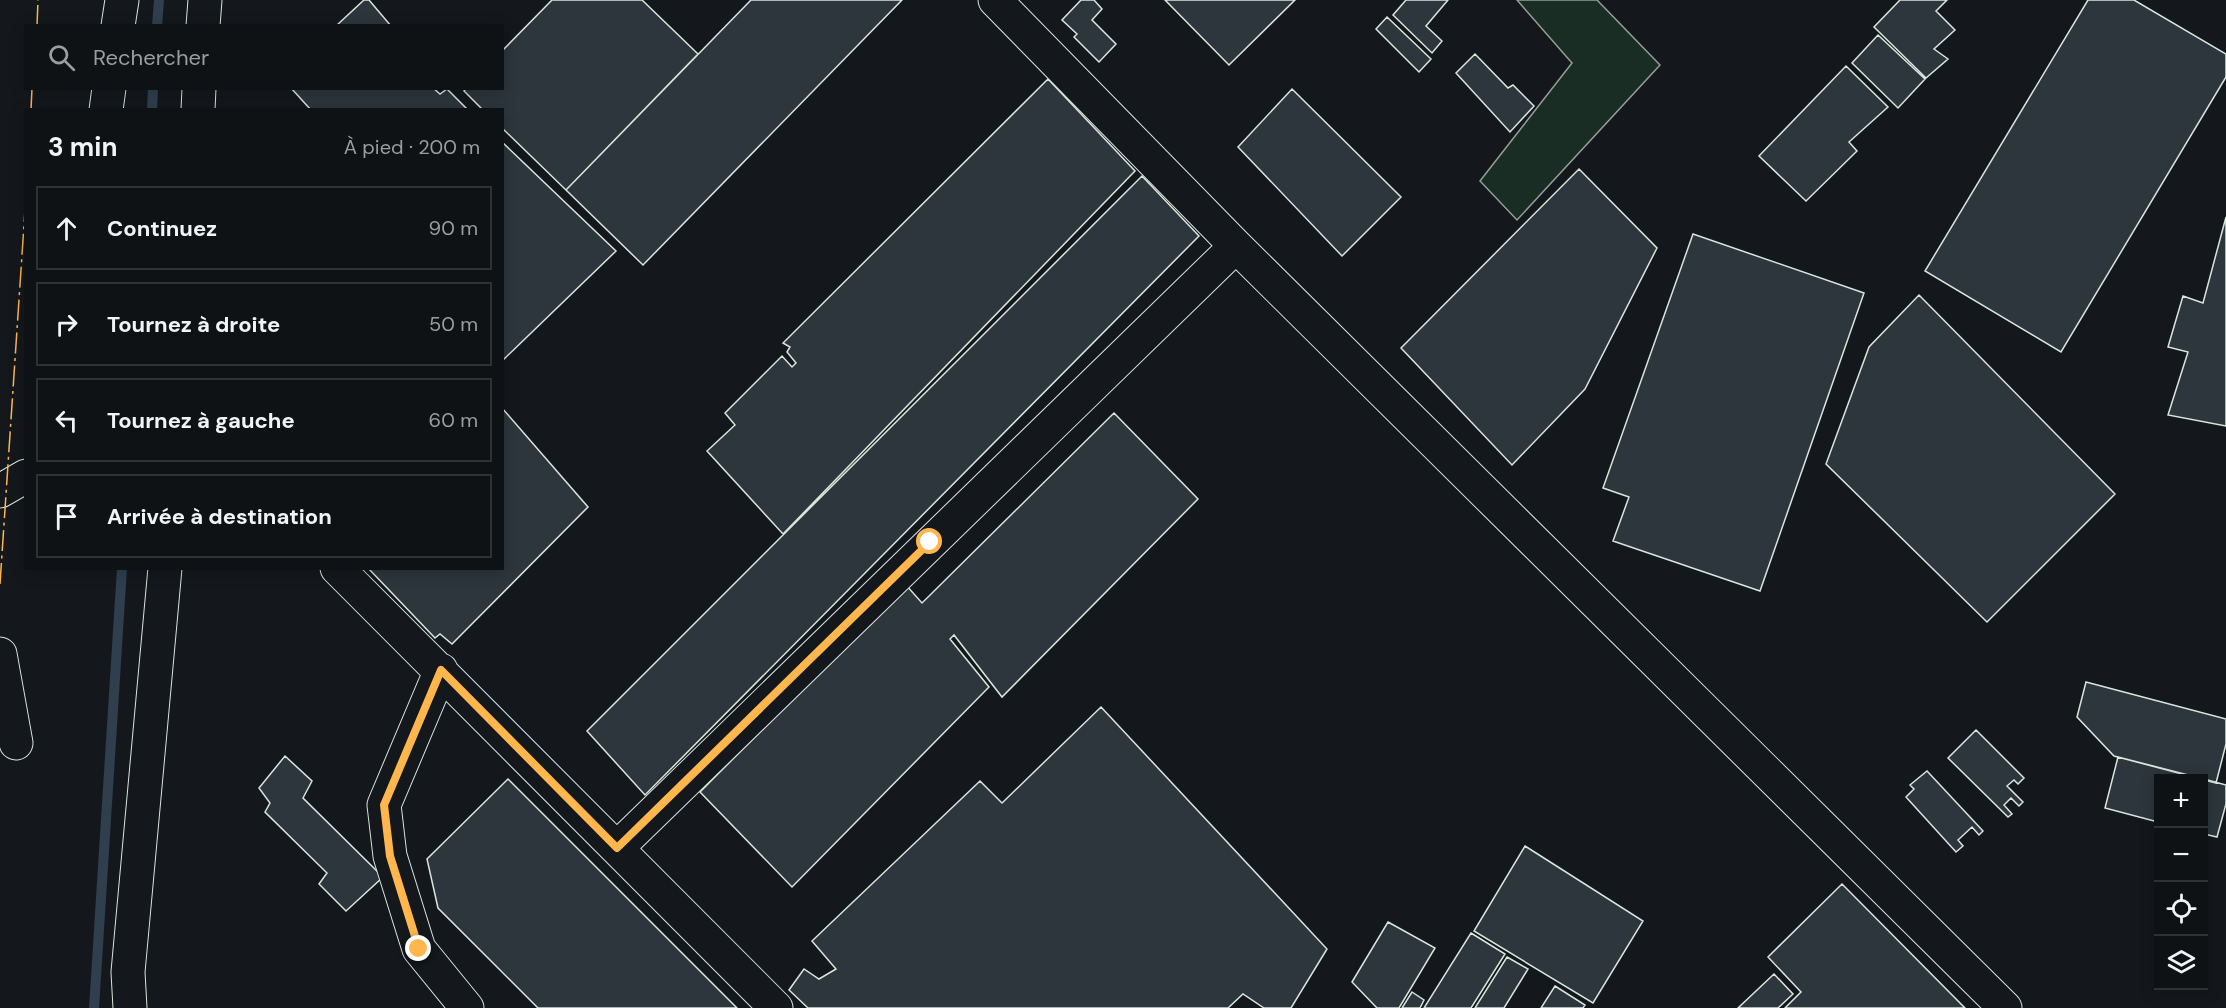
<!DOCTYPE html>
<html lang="fr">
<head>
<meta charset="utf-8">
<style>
	:root { --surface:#0f1215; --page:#1d2022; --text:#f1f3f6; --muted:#9b9ea0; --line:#2f3234 }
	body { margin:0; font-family:"DM Sans",sans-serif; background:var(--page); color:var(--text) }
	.controls { position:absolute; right:18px; bottom:18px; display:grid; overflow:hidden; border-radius:0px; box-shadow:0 3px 15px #0003 }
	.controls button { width:54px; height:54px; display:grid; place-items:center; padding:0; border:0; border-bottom:2px solid var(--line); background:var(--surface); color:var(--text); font:30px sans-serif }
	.stop { position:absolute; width:18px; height:18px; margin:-14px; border:4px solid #ffb74d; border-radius:50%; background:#fff }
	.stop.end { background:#ffb74d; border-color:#fff; box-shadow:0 2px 6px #0008 }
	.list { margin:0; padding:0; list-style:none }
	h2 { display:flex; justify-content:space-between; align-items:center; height:78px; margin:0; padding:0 24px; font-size:26px }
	h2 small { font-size:20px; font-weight:400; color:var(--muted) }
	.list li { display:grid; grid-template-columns:39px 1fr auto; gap:18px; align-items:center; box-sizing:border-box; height:84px; margin:0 12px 12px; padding:0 12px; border:2px solid var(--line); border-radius:0px }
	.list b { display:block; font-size:22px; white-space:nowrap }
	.list em { font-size:20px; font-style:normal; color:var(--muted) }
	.icon { flex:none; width:33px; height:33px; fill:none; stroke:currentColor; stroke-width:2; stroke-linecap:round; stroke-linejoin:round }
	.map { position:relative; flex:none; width:2226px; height:1008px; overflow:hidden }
	.search { position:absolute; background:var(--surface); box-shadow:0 3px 15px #0003; left:24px; top:24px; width:480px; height:66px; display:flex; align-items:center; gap:15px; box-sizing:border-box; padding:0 21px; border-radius:0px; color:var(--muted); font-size:22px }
	.panel { position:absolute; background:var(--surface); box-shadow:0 3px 15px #0003; left:24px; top:108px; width:480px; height:462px; border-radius:0px }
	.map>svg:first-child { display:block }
</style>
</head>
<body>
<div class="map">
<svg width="2226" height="1008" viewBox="0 0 2226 1008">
	<rect width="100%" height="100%" fill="#14181c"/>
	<!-- green -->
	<path fill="#1a2d24" stroke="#939e99" stroke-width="1.5" d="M1517,0h80l63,65 -143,155 -37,-39 92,-118z"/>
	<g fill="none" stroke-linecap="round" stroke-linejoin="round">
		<!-- stream -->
		<path stroke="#2f3f4d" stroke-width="10" d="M157,26l2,-26
			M152,110l1,-22
			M94,1008l28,-440"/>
	</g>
	<!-- building -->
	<path fill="#2c363c" stroke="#d8e6dc" stroke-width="1.5" d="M364,0h5l22,26h-55z
		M552,0h90l56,54 -132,136 -64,-62v-18h-19l-19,-19 2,-3h36v-37z
		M751,0h151l-259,265 -77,-75z
		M1081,0h13l8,9 -10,11 24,24 -17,18 -25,-25 3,-3 -15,-14z
		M1165,0h130l-66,65z
		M1406,0h42l-22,26 16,15 -10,12 -39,-38z
		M1900,0h47l-11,11 19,19 -21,19 14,10 -22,19 -52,-51z
		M2088,0h46l92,54v23l-165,275 -136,-81z
		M1387,17l44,42 -12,13 -43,-43z
		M1878,35l47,44 -27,29 -46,-45z
		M1475,54l33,34 5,-3 21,21 -24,26 -54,-59z
		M1846,66l42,41 -39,35 8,9 -51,50 -47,-45z
		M1048,79l87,92 -352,363 -76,-83 28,-26 -10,-12 57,-57 10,11 4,-4 -9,-11 3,-5 -7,-4z
		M291,88h142l7,6 7,-5 21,21h-157z
		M1292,89l109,108 -59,59 -104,-109z
		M502,142l114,109 -114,110z
		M1579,169l78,79 -72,141 -73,76 -111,-117z
		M1142,176l57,60 -554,559 -58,-64z
		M2226,217v209l-58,-11 20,-63 -20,-5 15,-51 20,7z
		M1693,234l171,59 -104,298 -147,-50 16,-44 -26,-9z
		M1919,295l196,199 -128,128 -161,-158 43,-117z
		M502,408l86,99 -136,137 -12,-10 -5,4 -67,-70h134z
		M1114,413l84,86 -196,198 -48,-62 -4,4 39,48 -197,200 -92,-95 206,-207 16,18z
		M2086,682l140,37v25l-10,39 -102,-27 -37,-39z
		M1101,707l226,242 -36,59h-27l-21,-14 -15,14h-420l-19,-18 15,-21 15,10 17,-10 -24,-28 168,-160 22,22z
		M1976,730l48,48 -6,6 -4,-4 -7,6 16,16 -4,4 -8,-8 -7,7 8,9 -4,3 -60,-59z
		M285,756l27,25 -9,17 80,79 -37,34 -27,-27 8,-11 -62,-61 5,-9 -11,-15z
		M2118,757l82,21h-42v44l-53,-14z
		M1927,771l56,60 -4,4 -7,-8 -14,13 5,6 -7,6 -50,-55 8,-8 -4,-4z
		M508,779l229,229h-199l-100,-100 -11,-49z
		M2204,779l22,6v19l-9,33 -13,-3z
		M1525,846l118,75 -50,82 -119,-72z
		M1842,884l123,124h-180l16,-16 -33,-35z
		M1388,922l47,26 -36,60h-22l-25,-26z
		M1471,933l34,21 -34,54h-47z
		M1507,957l21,12 -24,39h-29z
		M1774,974l19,20 -15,14h-40z
		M1555,986l30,19 -2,3h-42z
		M1412,992l12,8 -4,8h-18z"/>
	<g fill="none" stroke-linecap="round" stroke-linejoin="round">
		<defs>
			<path id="minor" d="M995,0l241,246 769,762
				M118,26l4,-26
				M203,26l2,-26
				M106,110l3,-22
				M198,110l1,-22
				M0,491l26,-15
				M337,568l439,440
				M0,654l16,89
				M441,670l-57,135 6,51 29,93 48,59
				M617,848l619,-602
				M130,1008l-2,-36 37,-404"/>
		</defs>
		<!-- minor casing -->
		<use href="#minor" stroke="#d8e6dc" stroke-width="35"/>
		<!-- minor -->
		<use href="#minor" stroke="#14181c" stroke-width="33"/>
		<!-- power -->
		<path stroke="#ffb74d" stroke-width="1.5" stroke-dasharray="21 4.5 3 4.5" stroke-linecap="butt" d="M37,26l1,-26
			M31,110l1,-22
			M0,584l26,-389"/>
	</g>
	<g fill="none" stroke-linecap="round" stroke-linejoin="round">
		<!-- route -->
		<path stroke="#ffb74d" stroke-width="8" d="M419,949l-29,-93 -6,-51 57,-135 176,178 313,-306"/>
	</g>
</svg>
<div class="controls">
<button>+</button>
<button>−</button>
<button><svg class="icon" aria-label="locate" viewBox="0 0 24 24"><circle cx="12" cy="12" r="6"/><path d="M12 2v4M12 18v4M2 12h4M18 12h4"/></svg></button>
<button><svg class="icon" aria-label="layers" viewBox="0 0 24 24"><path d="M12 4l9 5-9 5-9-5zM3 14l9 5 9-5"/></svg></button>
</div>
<div class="stop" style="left:930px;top:542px"></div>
<div class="stop end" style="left:419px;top:949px"></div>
<div class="search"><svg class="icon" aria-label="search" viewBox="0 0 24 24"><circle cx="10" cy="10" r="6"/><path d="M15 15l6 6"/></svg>Rechercher</div>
<section class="panel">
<h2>3 min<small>À pied · 200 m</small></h2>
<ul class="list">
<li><svg class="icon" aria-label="ahead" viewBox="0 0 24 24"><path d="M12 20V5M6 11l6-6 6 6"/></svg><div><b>Continuez</b></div><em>90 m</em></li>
<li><svg class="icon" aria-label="right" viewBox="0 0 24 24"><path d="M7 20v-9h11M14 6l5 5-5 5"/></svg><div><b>Tournez à droite</b></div><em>50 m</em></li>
<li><svg class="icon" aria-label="left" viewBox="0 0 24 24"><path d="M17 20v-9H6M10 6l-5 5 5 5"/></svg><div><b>Tournez à gauche</b></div><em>60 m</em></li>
<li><svg class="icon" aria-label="arrive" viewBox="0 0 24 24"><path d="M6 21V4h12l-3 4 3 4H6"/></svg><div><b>Arrivée à destination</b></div></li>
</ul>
</section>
</div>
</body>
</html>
